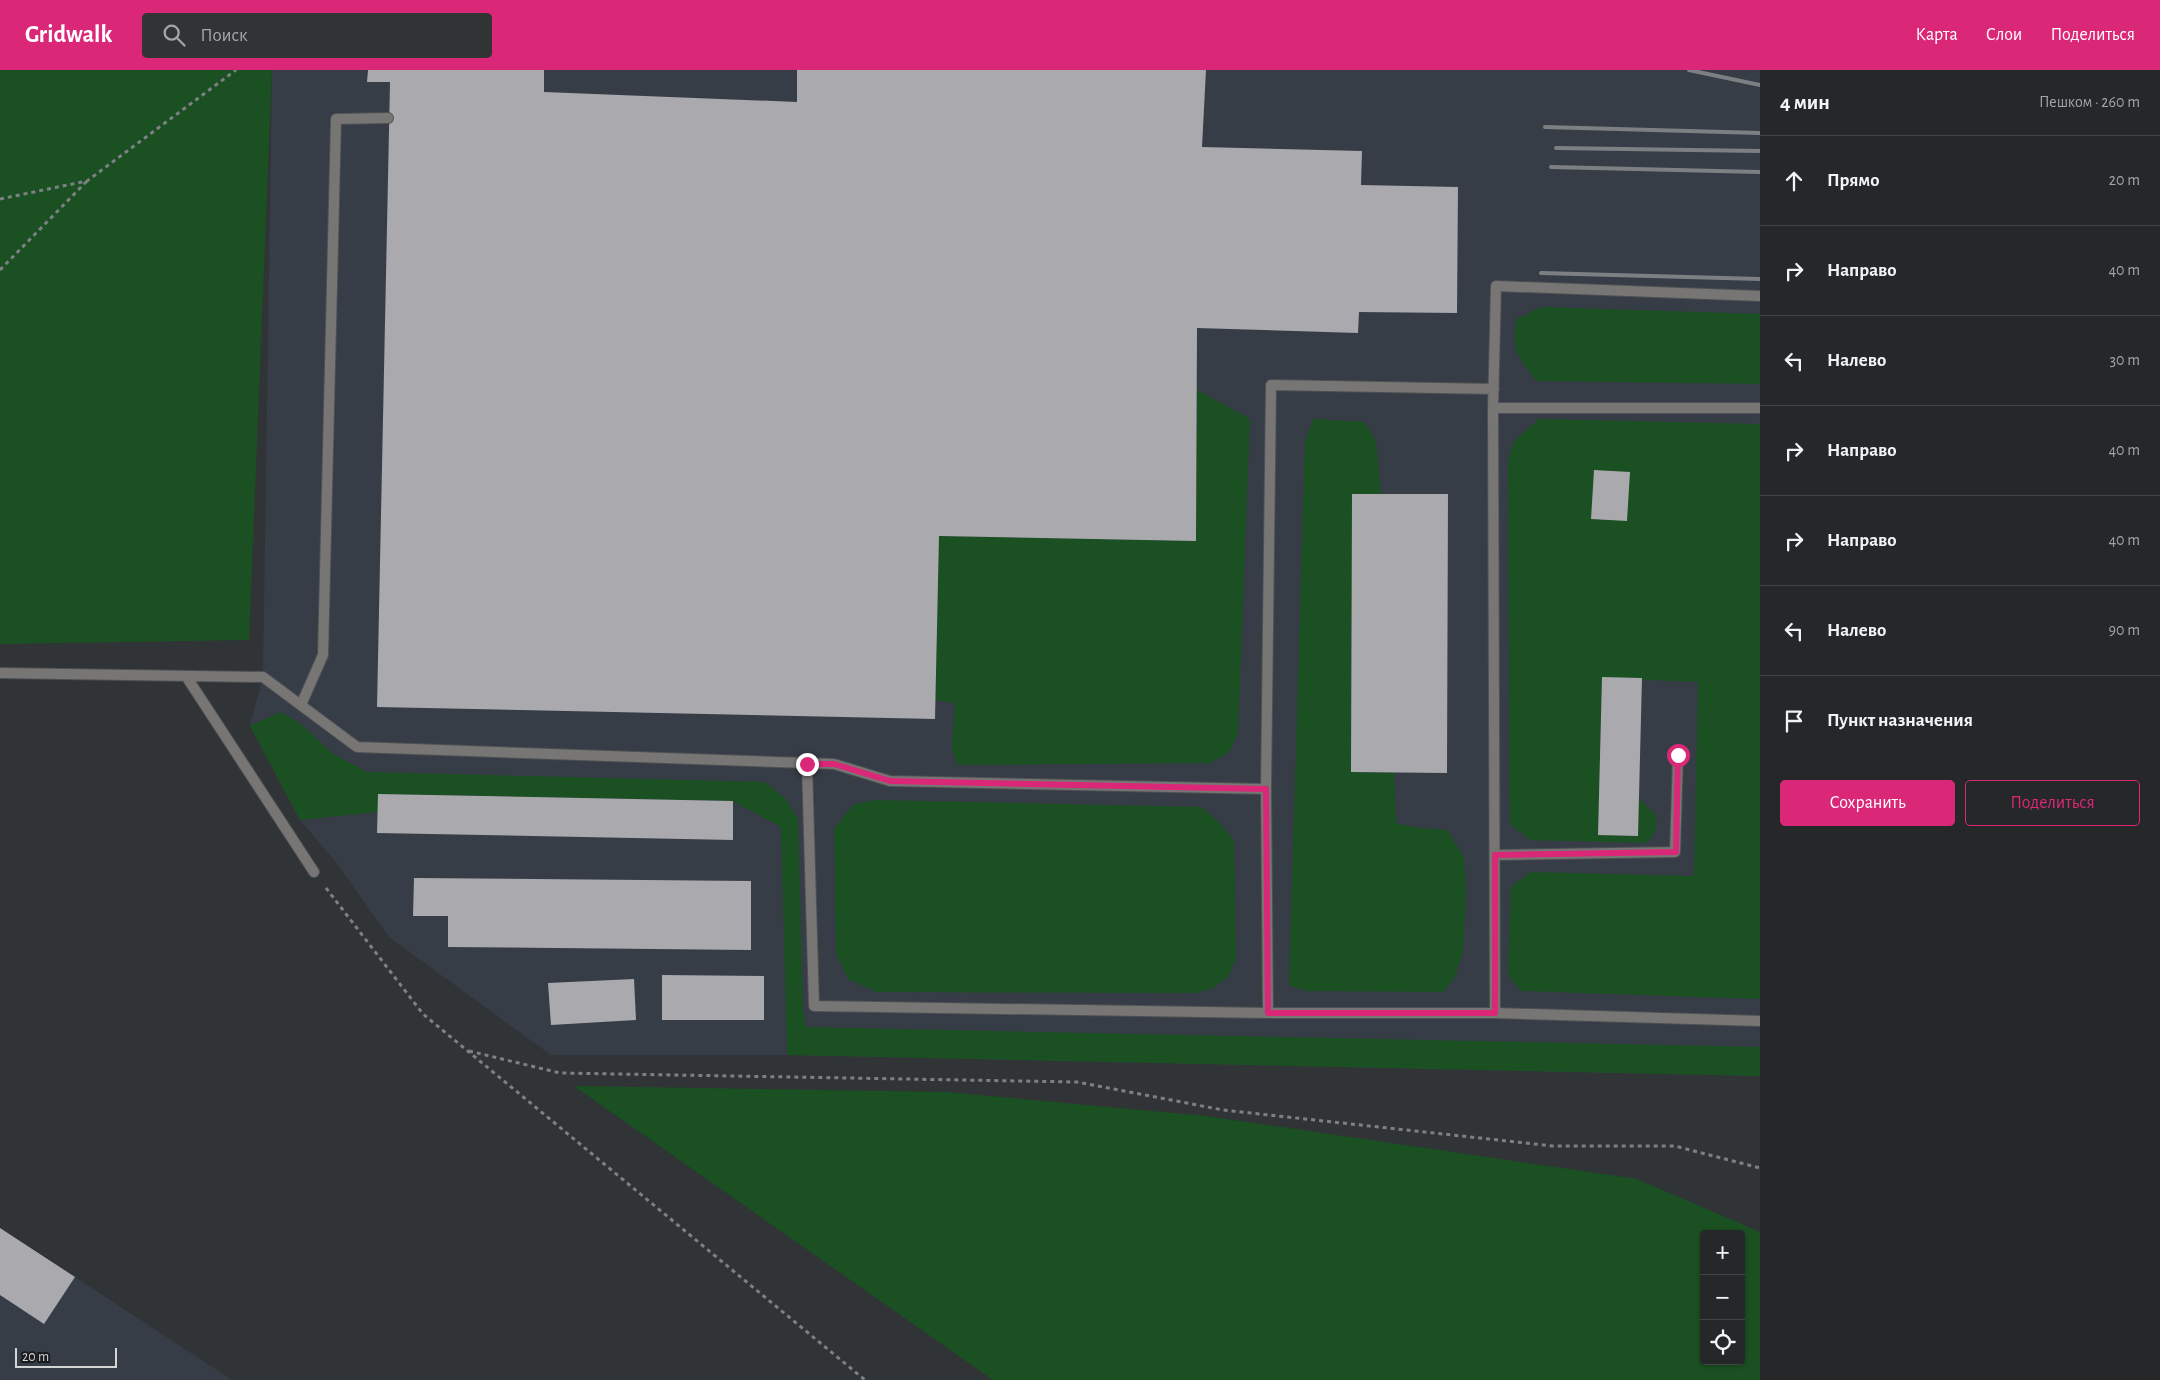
<!DOCTYPE html>
<html lang="ru">
<head>
<meta charset="utf-8">
<style>
	:root { --surface:#252729; --page:#313335; --text:#f1f3f6; --muted:#a3a5a8; --line:#424446; --accent:#db2777 }
	body { margin:0; font-family:"Alegreya Sans",sans-serif; background:var(--page); color:var(--text) }
	.controls { position:absolute; right:15px; bottom:15px; display:grid; overflow:hidden; border-radius:5px; box-shadow:0 1px 4px #0004 }
	.controls button { width:45px; height:45px; display:grid; place-items:center; padding:0; border:0; border-bottom:1px solid var(--line); background:var(--surface); color:var(--text); font:25px sans-serif }
	.scale { position:absolute; left:15px; bottom:12px; width:102px; box-sizing:border-box; padding-left:5px; border:2px solid #d3d5d7; border-top:0; font-size:14px; line-height:18px; white-space:nowrap; color:#d3d5d7; -webkit-text-stroke:4px #1a1b1d; paint-order:stroke }
	.stop { position:absolute; width:15px; height:15px; margin:-11px; border:4px solid #db2777; border-radius:50%; background:#fff }
	.stop.end { background:#db2777; border-color:#fff; box-shadow:0 1px 5px #0008 }
	.list { margin:0; padding:0; list-style:none }
	h2 { display:flex; justify-content:space-between; align-items:center; height:65px; margin:0; padding:0 20px; font-size:21px }
	h2 small { font-size:16px; font-weight:400; color:var(--muted) }
	.list li { display:grid; grid-template-columns:32px 1fr auto; gap:15px; align-items:center; box-sizing:border-box; height:90px; padding:0 20px; border-top:1px solid var(--line) }
	.list b { display:block; font-size:19px; white-space:nowrap }
	.list em { font-size:16px; font-style:normal; color:var(--muted) }
	.actions { display:flex; gap:10px; padding:15px 20px }
	.actions a { flex:1; padding:11px 0; border:1px solid var(--accent); border-radius:5px; text-align:center; font-size:18px; color:var(--accent) }
	.actions .main { background:var(--accent); color:#fff }
	.icon { flex:none; width:28px; height:28px; fill:none; stroke:currentColor; stroke-width:2; stroke-linecap:round; stroke-linejoin:round }
	.map { position:relative; flex:none; width:1760px; height:1310px; overflow:hidden }
	header { display:flex; align-items:center; gap:30px; box-sizing:border-box; height:70px; padding:0 25px; background:var(--accent); color:#fff }
	header strong { font-size:24px }
	nav { display:flex; gap:28px; margin-inline-start:auto; font-size:18px }
	.search { width:350px; height:45px; background:var(--page); display:flex; align-items:center; gap:12px; box-sizing:border-box; padding:0 18px; border-radius:5px; color:var(--muted); font-size:19px }
	main { display:flex }
	aside { flex:1; background:var(--surface) }
	.map>svg:first-child { display:block }
</style>
</head>
<body>
<header>
<strong>Gridwalk</strong>
<div class="search"><svg class="icon" aria-label="search" viewBox="0 0 24 24"><circle cx="10" cy="10" r="6"/><path d="M15 15l6 6"/></svg>Поиск</div>
<nav><a>Карта</a><a>Слои</a><a>Поделиться</a></nav>
</header>
<main>
<div class="map">
<svg width="1760" height="1310" viewBox="0 0 1760 1310">
	<rect width="100%" height="100%" fill="#313437"/>
	<!-- built -->
	<path fill="#373d46" d="M272,0h1488v1006l-973,-21h-236l-162,-118 -54,-76 -35,-41 -50,-94 13,-49z
		M0,1158l75,49 157,103h-232z"/>
	<!-- green -->
	<path fill="#1a5022" fill-rule="evenodd" d="M0,0h272l-23,570 -249,4z
		M1541,237l219,7v70l-223,-3c-18,-22 -27,-32 -20,-62z
		M1197,320l53,29 -12,313 -8,19 -19,12 -254,2 -5,-17 3,-45 -20,-3 4,-164 257,5z
		M1313,349l51,3 12,19 5,53h-29l-1,278 43,1 2,50 23,5 28,2 17,27 2,36 -3,58 -8,26 -12,15 -137,-1 -17,-6 16,-543z
		M1539,349l221,5v575l-239,-8 -13,-16 3,-88 20,-15 163,4 4,-194 -96,-4 -4,157 40,1 1,-37 18,17 -2,16 -8,11 -117,-3 -20,-16 -2,-362 6,-21z
		M281,642l20,12 32,30 34,18 398,10 21,17 12,20 5,192 3,16 954,20v29l-973,-21 -6,-228 -48,-26 -355,-7v18l-78,8 -50,-94z
		M874,730l327,7 17,14 16,20 2,117 -8,19 -17,12 -16,4 -318,-1 -29,-13 -12,-25 -2,-125 19,-24z
		M574,1016l373,6 259,24 431,63 123,53v148h-767zM1704,1164h37v127h-37z"/>
	<!-- building -->
	<path fill="#aaa9ae" d="M368,0h176v22l253,10v-32h409l-4,77 160,4 -1,34 97,2 -1,126 -98,-1 -1,21 -161,-5 -1,213 -257,-5 -4,183 -558,-12 13,-625h-23z
		M1594,400l36,2 -3,49 -36,-2z
		M1352,424h96l-1,279 -96,-1z
		M1602,607l40,1 -4,158 -40,-1z
		M378,724l355,7v39l-356,-7z
		M414,808l337,3v69l-303,-3v-31h-35z
		M662,905l102,1v44h-102z
		M634,909l2,41 -85,5 -3,-42z
		M0,1158l75,49 -31,47 -44,-29z"/>
	<g fill="none" stroke-linecap="round" stroke-linejoin="round">
		<defs>
			<path id="lane" d="M1760,226l-264,-10 -3,122h267
				M1493,338l2,605
				M0,603l263,4 94,70 477,17 56,17 376,8 5,-404 223,4
				M186,606l128,196
				M301,635l22,-50 13,-536 52,-1
				M807,694l7,242 454,7
				M1266,719l2,224h227l265,8
				M1495,785l180,-3 3,-97"/>
		</defs>
		<!-- lane casing -->
		<use href="#lane" stroke="#4e5154" stroke-width="12"/>
		<!-- path -->
		<path stroke="#7e8183" stroke-width="3" stroke-dasharray="4 4" stroke-linecap="butt" d="M0,129l87,-18 149,-111
			M0,200l87,-89
			M326,818l97,126 442,366
			M469,981l91,22 517,9 146,28 330,36h122l85,22"/>
		<!-- lane -->
		<use href="#lane" stroke="#777674" stroke-width="10"/>
		<!-- rail -->
		<path stroke="#7d8082" stroke-width="4" d="M1689,0l71,15
			M1545,57l215,6
			M1556,78l204,3
			M1551,97l209,5
			M1541,203l219,6"/>
	</g>
	<g fill="none" stroke-linecap="round" stroke-linejoin="round">
		<!-- route -->
		<path stroke="#db2777" stroke-width="6" d="M807,694h27l56,17 376,8 2,224h227v-158l181,-3 2,-97"/>
	</g>
</svg>
<div class="controls">
<button>+</button>
<button>−</button>
<button><svg class="icon" aria-label="locate" viewBox="0 0 24 24"><circle cx="12" cy="12" r="6"/><path d="M12 2v4M12 18v4M2 12h4M18 12h4"/></svg></button>
</div>
<div class="scale">20 m</div>
<div class="stop" style="left:1678px;top:685px"></div>
<div class="stop end" style="left:807px;top:694px"></div>
</div>
<aside>
<h2>4 мин<small>Пешком · 260 m</small></h2>
<ul class="list">
<li><svg class="icon" aria-label="ahead" viewBox="0 0 24 24"><path d="M12 20V5M6 11l6-6 6 6"/></svg><div><b>Прямо</b></div><em>20 m</em></li>
<li><svg class="icon" aria-label="right" viewBox="0 0 24 24"><path d="M7 20v-9h11M14 6l5 5-5 5"/></svg><div><b>Направо</b></div><em>40 m</em></li>
<li><svg class="icon" aria-label="left" viewBox="0 0 24 24"><path d="M17 20v-9H6M10 6l-5 5 5 5"/></svg><div><b>Налево</b></div><em>30 m</em></li>
<li><svg class="icon" aria-label="right" viewBox="0 0 24 24"><path d="M7 20v-9h11M14 6l5 5-5 5"/></svg><div><b>Направо</b></div><em>40 m</em></li>
<li><svg class="icon" aria-label="right" viewBox="0 0 24 24"><path d="M7 20v-9h11M14 6l5 5-5 5"/></svg><div><b>Направо</b></div><em>40 m</em></li>
<li><svg class="icon" aria-label="left" viewBox="0 0 24 24"><path d="M17 20v-9H6M10 6l-5 5 5 5"/></svg><div><b>Налево</b></div><em>90 m</em></li>
<li><svg class="icon" aria-label="arrive" viewBox="0 0 24 24"><path d="M6 21V4h12l-3 4 3 4H6"/></svg><div><b>Пункт назначения</b></div></li>
</ul>
<div class="actions"><a class="main">Сохранить</a><a>Поделиться</a></div>
</aside>
</main>
</body>
</html>
